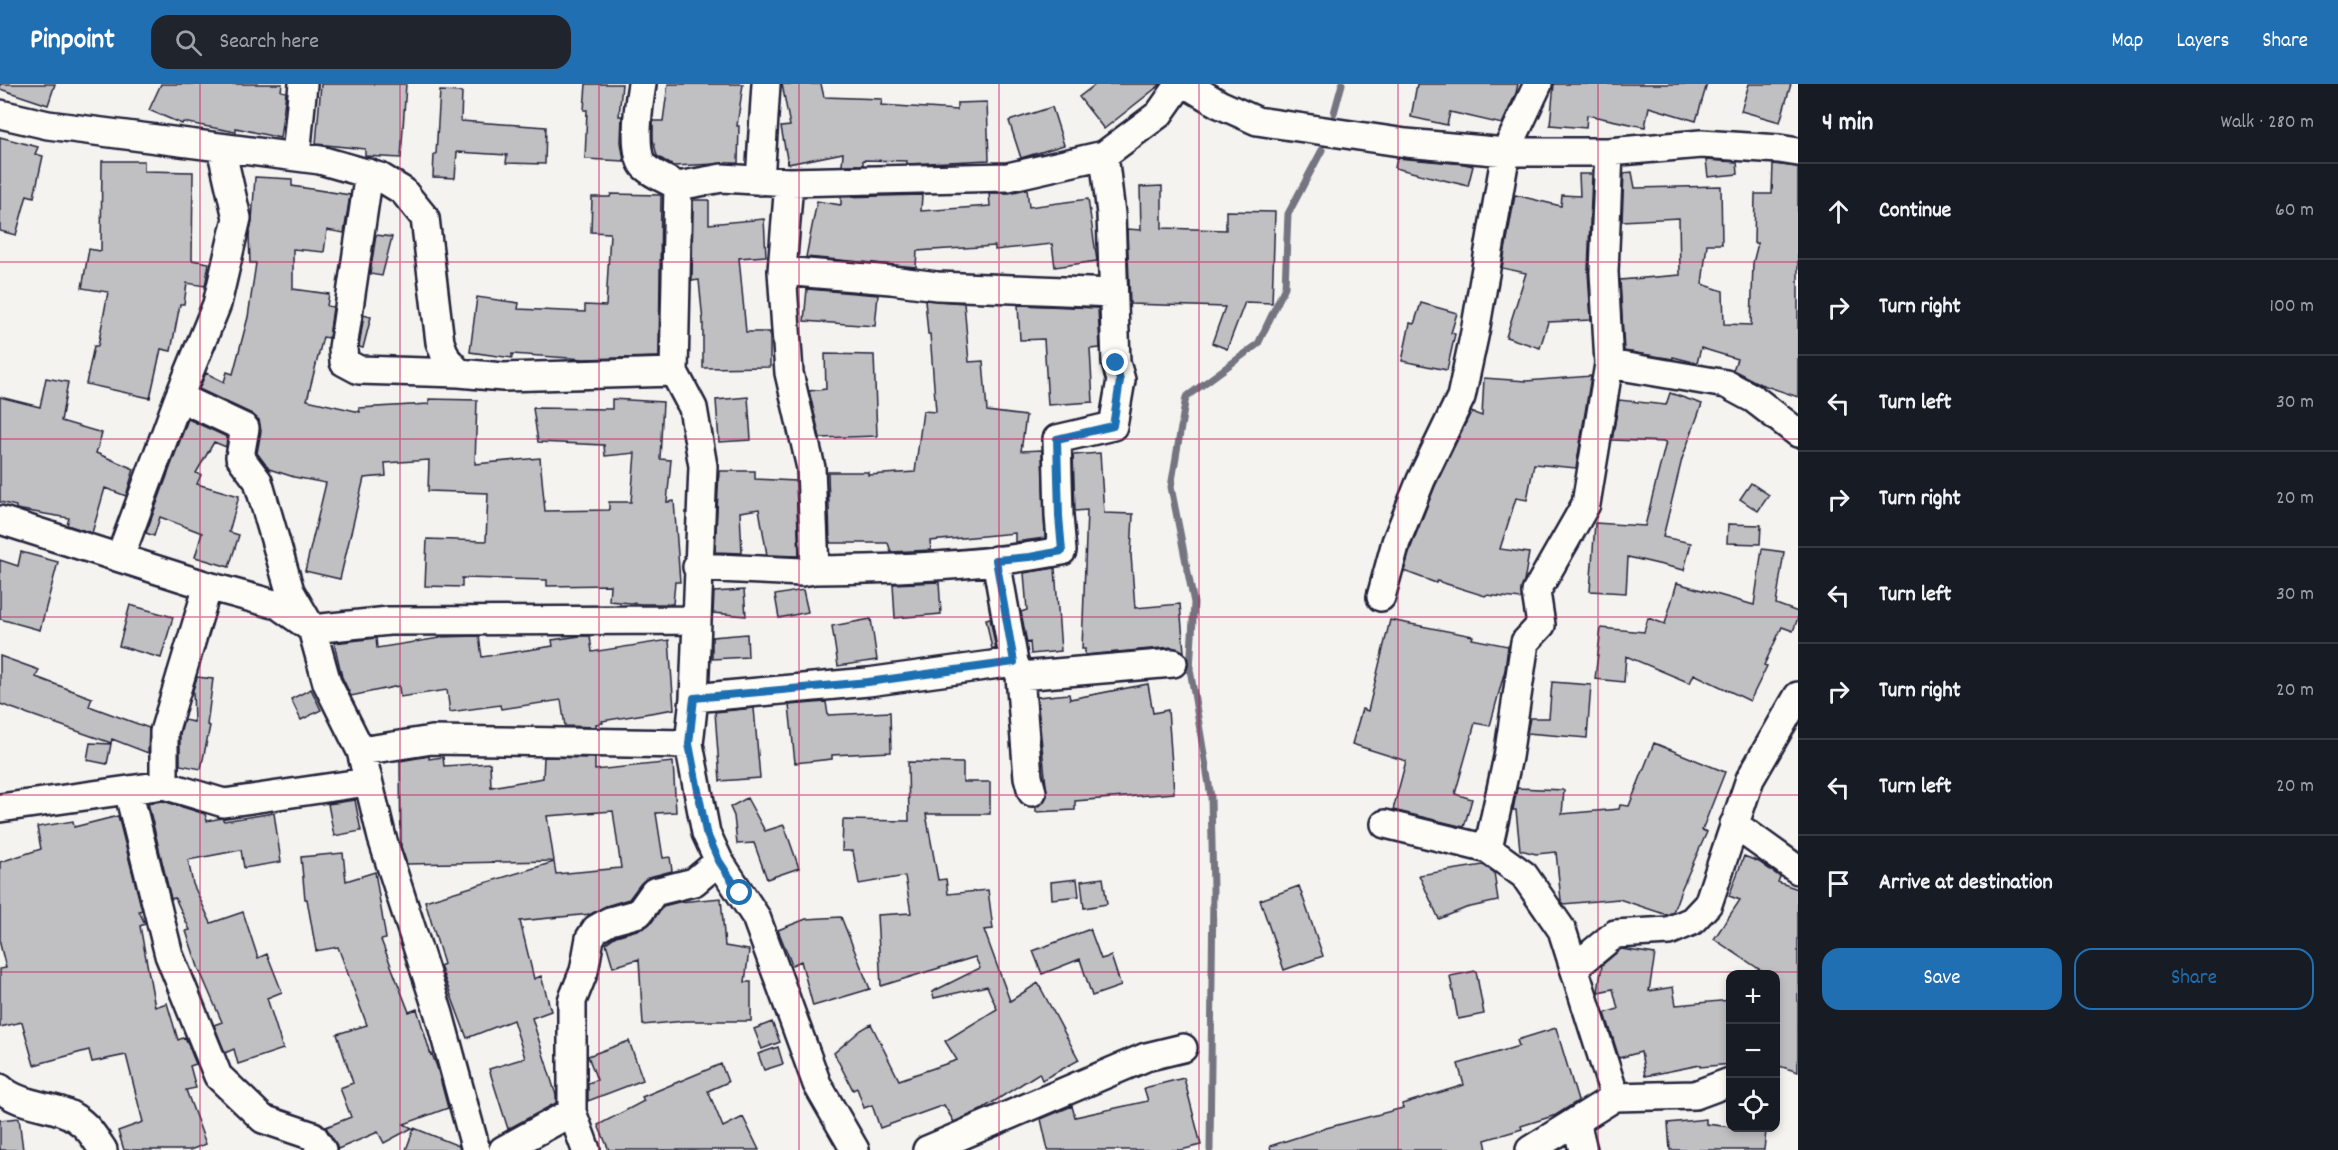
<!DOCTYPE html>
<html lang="en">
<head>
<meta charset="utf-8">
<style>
	:root { --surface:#171b24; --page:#20242c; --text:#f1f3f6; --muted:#9ea1a6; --line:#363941; --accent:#1f6fb2 }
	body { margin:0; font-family:Dekko,sans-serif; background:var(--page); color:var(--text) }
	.controls { position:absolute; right:18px; bottom:18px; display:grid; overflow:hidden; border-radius:12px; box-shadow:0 3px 9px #0003 }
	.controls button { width:54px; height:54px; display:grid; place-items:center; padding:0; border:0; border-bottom:2px solid var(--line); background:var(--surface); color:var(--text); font:30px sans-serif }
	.stop { position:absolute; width:18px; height:18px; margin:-14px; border:4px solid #1f6fb2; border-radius:50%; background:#fff }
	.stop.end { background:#1f6fb2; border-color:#fff; box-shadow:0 2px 6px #0008 }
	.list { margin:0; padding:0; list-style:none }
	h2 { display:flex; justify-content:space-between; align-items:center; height:78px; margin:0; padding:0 24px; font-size:26px }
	h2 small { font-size:20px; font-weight:400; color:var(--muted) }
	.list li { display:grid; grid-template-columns:39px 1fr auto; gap:18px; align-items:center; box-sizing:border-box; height:96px; padding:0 24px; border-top:2px solid var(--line) }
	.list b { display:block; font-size:22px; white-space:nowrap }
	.list em { font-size:20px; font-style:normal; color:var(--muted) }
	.actions { display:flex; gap:12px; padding:18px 24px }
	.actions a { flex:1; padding:14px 0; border:2px solid var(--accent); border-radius:18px; text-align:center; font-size:21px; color:var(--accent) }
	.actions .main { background:var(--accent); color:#fff }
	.icon { flex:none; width:33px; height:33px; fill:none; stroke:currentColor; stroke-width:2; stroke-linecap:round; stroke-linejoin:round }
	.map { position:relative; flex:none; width:1798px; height:1066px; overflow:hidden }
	header { display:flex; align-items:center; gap:36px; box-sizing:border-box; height:84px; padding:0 30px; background:var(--accent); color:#fff }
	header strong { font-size:28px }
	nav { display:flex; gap:33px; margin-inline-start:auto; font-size:21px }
	.search { width:420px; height:54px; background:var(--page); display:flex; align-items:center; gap:15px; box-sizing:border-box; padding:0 21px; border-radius:18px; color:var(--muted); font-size:22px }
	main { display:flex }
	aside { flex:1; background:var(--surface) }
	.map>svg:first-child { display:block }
</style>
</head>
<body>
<header>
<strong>Pinpoint</strong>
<div class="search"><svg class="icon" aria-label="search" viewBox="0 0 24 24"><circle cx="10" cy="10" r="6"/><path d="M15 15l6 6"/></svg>Search here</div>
<nav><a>Map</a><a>Layers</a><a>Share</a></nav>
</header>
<main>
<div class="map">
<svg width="1798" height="1066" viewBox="0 0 1798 1066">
	<rect width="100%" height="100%" fill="#f4f3ef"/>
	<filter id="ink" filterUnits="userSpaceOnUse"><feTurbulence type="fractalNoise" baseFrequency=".0167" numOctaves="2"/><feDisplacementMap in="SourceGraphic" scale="12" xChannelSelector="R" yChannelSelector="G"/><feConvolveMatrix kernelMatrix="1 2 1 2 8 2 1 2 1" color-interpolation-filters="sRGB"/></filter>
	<g filter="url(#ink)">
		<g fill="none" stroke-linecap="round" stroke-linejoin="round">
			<!-- stream -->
			<path stroke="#757582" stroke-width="7" d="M1334,29l8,-29
				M1210,1066l3,-260 -2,-93 -21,-128 4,-66 -23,-116 15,-90 72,-53 27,-57 3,-73 34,-64"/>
		</g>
		<!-- building -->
		<path fill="#c0bfc2" stroke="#22223b" stroke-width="1.5" d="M0,0h55l-7,21 -48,-16z
			M161,0h121l-1,7 5,1 -6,46 -44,-10v4l-53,-10 -1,2 -33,-14z
			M321,0h85l-5,74 -36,-2v-7l-49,-5z
			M586,0h36l-3,32h3l-1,26 3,19 -39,-2 2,-49h-3z
			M668,0h75l-6,42h2l-1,37 -65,3 -16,-10 -4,-16v-19h10z
			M782,0h39l3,13 58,2 -1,6 76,5v-7l30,-1 2,58 -82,4v-3l-44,-1v5h-21l1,-12 -55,11 -7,-37 9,-1z
			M1096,0h65l-57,45 -25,-32z
			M1417,0h101l-2,9 -14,31 -52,-12 -3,13 -36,-8z
			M1554,0h153l-11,37 -47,-14 -4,20 -58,-12 -1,13 -36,-3z
			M1749,0h42l-11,38 -39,-11z
			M440,7l22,1 -1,29 85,6 -1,37 -39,-1 1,-8 -50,-3 -2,26 -22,-1 1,-23h2z
			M1052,23l12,38 -43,13 -12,-37z
			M0,53l38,10 -3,7 8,2 -9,41 -7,-2 -11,40 -16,-4z
			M1397,74l67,6 9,2 -5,20 -73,-18z
			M1706,76l31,2 1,12 -30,3z
			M102,77h42v10l49,1 -1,88 17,3 -3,18 -1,5 -18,-3 -3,21h-4l-9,47 -10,-2 -11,49 -64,-14 8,-38h4l10,-54 -26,-4 7,-39 12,2z
			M1773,80l25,3v230l-38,-13 -27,-14 4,-11 -36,-11 -4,15 -24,-6v2l-49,-8 -4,-71 60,-5 -1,-57 -57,3 2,-48 8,-1 3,16 86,-2 1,58h-15l-5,40 21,7 1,33 27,1 2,-62 5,-20h-4l1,-49h17z
			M1579,90h13l-4,97 3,49 -43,2 -8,26 -34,-11 20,-64 -24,-5 13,-73 46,11 1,-11 18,1z
			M255,93l37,2v7l58,9 -6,38 -17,-3 -3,22 -31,-3v40l36,5 -2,12 6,1 -4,31 -6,-1 -16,63 53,12 -1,-4 70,-4v-5l48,1 -2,64 65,-6 5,53 64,-1v-8h22l4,-49 -30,3 -1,-11 -66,-3 -5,-34 79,1v-10l51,3 -3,57 11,1 -4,42 7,-1 6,81h-5l-2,22h-32l-32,-3 1,-16 -63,1v-6l-85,-2v9l-37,-1 2,-47 59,2 2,-48 -60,-2 1,-31 -44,3 1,13 -22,2 -24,101 -35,-8 21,-88 -32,-6 -25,-8 -12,-16 4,-22 -2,-11 -7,-6 -53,-25 7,-16 18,9 3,-10 6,2 15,-57 8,-54h-6l-1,-28 3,-14z
			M1162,102v42l64,2v-19l49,1 -3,91 -27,-1 -18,47 -15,-6 13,-36 -95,-3 -3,-75 14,1 -1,-43z
			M1027,105l2,18 59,-8 9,62 -42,6 -3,-23 -57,6v-4l-78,5 -1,16 -110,-10 11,-56 24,4v-8l81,-2 -1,16 69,-5 -1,-13h20z
			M611,110l50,1 -2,162 -75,2 -72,-5v4l-42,-6 7,-55 42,6 -1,6 67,3v-7l21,1 4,-73 -19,-1 1,-35h18z
			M693,116h16v24l55,-5 2,37 -27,2 7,74h24v35l-67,1v-46l-4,-42 -7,1z
			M376,151l16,2 -10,39 -12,-2z
			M807,205l71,6 -3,31 -71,-5z
			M925,216l39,3 5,59 14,-1 4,50 39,5 -5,35 21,-1 3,88 -30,4v-9l-85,8 1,9 -40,2 -3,-9h-58l-2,-71h40v3l47,-3 8,-61 13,1 -6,-78h-2z
			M1421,219l36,10 -6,20 4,1 -8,36 -45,-9 8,-38 4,1z
			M1018,221l80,3 2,40 -10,1 3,53 -45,3 -4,-66 -24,1z
			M364,231l7,2 -8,31 -4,-1z
			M825,270l49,1 3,81 -57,2 -11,-47 17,-2z
			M1591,292l-15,92 -42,-4 -7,36 -11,-2 -16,51 29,4 -8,46 -35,-4 -1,1 -48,-15 -1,2 -32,-12 7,-24 24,-61 36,-74 11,4 2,-38 42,3z
			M46,294l22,4 -7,39 41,12 -6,20 38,16 -8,27 -21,-8 -13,45 -25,-8 2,-7 -53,-9v-3l-16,-4v-105l40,10z
			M1670,309l32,11 -20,55 -19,78 28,6 -7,27 -56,-13 -2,36 -36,-2 5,-68 50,3 21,-84 -54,-2 7,-40 47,5z
			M748,313l3,43 -32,2 -3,-42z
			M188,335l39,18 -1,10 -12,-5 -18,31 5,2 -4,9 42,12 -10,36 10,3 -10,32 -34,-10 7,-24 -42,-16 -6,19 -8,-3z
			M1100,369l4,60 29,1 -2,41 4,53 45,-4 4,48 -12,-5 -87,8v-6h-3l5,-139 -12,1 -2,-56z
			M719,387h36v8l41,2 3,75 -32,-1 -8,-46 -19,3 2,41 -27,-1z
			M1751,399l18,12 -11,16 -18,-12z
			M1728,440l33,1 -1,19 -33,-1z
			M1762,465l22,3 -8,52 22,8v6l-5,13 -11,-4 -18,38 3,1 -17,35 -56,-27 -4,9 -64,-27 -2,26 -29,-3 6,-51 43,4 4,-14 17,6 12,-41 77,22z
			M21,468l37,10 -18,68 -40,-11v-59l18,6z
			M1055,484l6,83 -30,3 -1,-12 -3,1 -6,-31 6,-2 -3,-37z
			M939,498l2,32 -46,4 -2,-34z
			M744,506l2,26 -33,-3 1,-21z
			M803,506l5,22 -29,6 -4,-23z
			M130,521l43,12 -12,41 -42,-12z
			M990,534l6,31h-4l-6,-30z
			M871,535l6,41 -39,6 -6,-40z
			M1390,536l83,16 -1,3 36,7 -3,24 -15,56 -15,-3 -20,71 17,5 -8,28 -71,-17 13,-49 -54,-17 10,-35 6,2z
			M747,550l1,23 -36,2v-22z
			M479,552l3,21 71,-11 -1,-6 28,-4h10l2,16 77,-12 5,69 -72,12 1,2 -7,1v3l-31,-1 -4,-26 -60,9 -1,-4 -50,7 -3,-22 -47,7 -1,-11 -48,10 -9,-19 -8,-34 42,-5 1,10 63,-10 -1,-1z
			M0,572l39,14 -3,7 56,21 -3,8 60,22 -1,25 -36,-14 -1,4 -111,-39z
			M197,593l16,2 -6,46 3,1 -9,43 -21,-4v-31l4,-14 10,2 -1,-32z
			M1552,598l39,3 -4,53 -60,-5 3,-15h19z
			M1148,600l5,29 15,-3 6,83 -99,8v9l-39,2v-5l7,-4 4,-7 -10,-99 32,-3 1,5z
			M311,605l10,21 -20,10 -10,-21z
			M826,618l2,13 62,-3 1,40 -59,3v4l-37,4 -6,-58z
			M754,624l6,70 -40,3 -5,-69z
			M90,659l21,1 -4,20 -20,-4z
			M1654,659l71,29 -23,58 5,2 -26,58 -8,22 -6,3 -48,-16 -56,5 -2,-4 -5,-48 -20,2 -16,-4 -4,-40h-3l4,-22 47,2 -2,24 57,-5 1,-4 9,1z
			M429,672v3l14,-2 1,9 46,-3 1,24 52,-9 1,-21 51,1v12l78,-8 3,50 -20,1 7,45 7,-1 2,14 -23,6 -8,6 -12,16 -23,7 -15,8 -71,7 14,58 7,-3 10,35 -19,7 24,77v8l-48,26 -19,-60 36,-11 -12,-38 -46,18 -27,-72 4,-2 -19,-63 129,-39 2,12 65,-6 -8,-57 -66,5 7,45 -147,3 -6,-17 -1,-86z
			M908,678l55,1v19h27v32h-64l12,66 8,-1 2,15 40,-4 5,39 -9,1 26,71 28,-18 41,77 -37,20 -3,-7 -60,38 -25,11 -10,-17 -64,23 -8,-23 -8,3 -7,-20 -4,2 -19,-37 27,-23 10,-6 28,56 58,-20 -12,-19 52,-32 -10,-23 -53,12 -2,-6 48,-24 -5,-11 -94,29 -4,-71 34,-2 -6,-37 -46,8 -6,-33h-11l1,-31 66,1z
			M747,714l18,33 19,-6 15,43 -32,11 -13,-36 -17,1 -3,-28 -4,-9z
			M355,716l6,31 -27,5 -6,-32z
			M163,717l42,13 2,7 15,-3 2,3 50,-8 7,49 -37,6 -3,-18 -53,10 5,24 18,39 32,-11 15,46 9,-4 15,38 -15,6 16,51 -45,15 -4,-15 -9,4 -11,-28 8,-3 -24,-55 -12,-36 4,-1 -15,-32 -4,1 -23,-96z
			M118,732l24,94 -3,1 6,13 -5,2 15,81 12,-4 11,37 7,-3 11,27 -6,2 6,22 -10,2 20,54 -16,6h-66l-6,-19 25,-9 -17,-67 -34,7 -3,-12 -55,15 -12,-43 -22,5v-58l6,-1 -6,-24v-82l41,-13 -4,-22 36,-6 1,6z
			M343,769l3,28 29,-9 11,67 -5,1 28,72 8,-3 14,46 1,-1 5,13 11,41 -44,16 8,4 -28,15 -6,-11 -40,17 -12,-22 25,-10 -11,-29 13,-5 -16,-49 30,-9 -29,-78 -22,4 -9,-52h-2l-4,-42z
			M1744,772l15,6 21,15 -2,5 20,7v183l-22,-7v-90h-8l-54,-36 26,-39 -11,-4z
			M1483,781l11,7 4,29 -32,7 -27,11 -20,-44z
			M1103,794l4,26 -23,4 -3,-27z
			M1077,795l2,17 -27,3 -1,-17z
			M1299,802l24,70 -39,14 -24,-70z
			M721,814l4,48 24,4 -4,32h6v39h-66l-42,4 -4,-66 -26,8 -7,-24 10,-7 28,-8 8,-6 11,-16 16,-4z
			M841,833l29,72 -57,17 -12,-45 -9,4 -14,-35 28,-11z
			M1090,845l11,30 10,-3 10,30 -29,10 -12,-37 -38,15 -9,-23z
			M1621,865l34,5 -6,37 24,-4 3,18 55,-5v64l-31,3v-2l-55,11 -4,-24 -22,6 -14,-45 13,-4 -5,-20 -15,3 4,-27z
			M1476,887l8,43 -26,5 -8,-43z
			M772,938l8,20 -18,7 -8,-20z
			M1556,944l22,73 -22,14 -35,11 1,3 -37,11 2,10h-216l-1,-4 56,-18 77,-20 -1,-4 62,-19 -6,-21 61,-18 -2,-6z
			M629,957l14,39 -55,21v-18l9,-3 -9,-24z
			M778,963l5,17 -19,6 -6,-16z
			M721,980l7,18 -20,9 15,36 20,-10 16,33h-150l-11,-25 46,-24 -2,-4z
			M1184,994l17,67 -20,5h-133l-7,-31 31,-13 3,11 73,-16 -4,-13z
			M19,1034l4,32h-23v-30z
			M1706,1035v5l60,7 -2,19h-94l-2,-27z
			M414,1044l45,18 1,4h-54z"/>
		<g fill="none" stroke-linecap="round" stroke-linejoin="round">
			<defs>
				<path id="minor" d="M642,0c-3,18 -11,72 3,83 9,8 22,13 33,19
					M1186,0l33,20 38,17 149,22 100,9h103l92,-8 78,5 19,3
					M0,30l48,11 272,35 60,17 23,14 22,27 15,124 6,16 13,15 44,4 171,-5 4,-186 44,-8 67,4 219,-5 96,-22 55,-41 21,-30
					M296,72l7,-72
					M369,89l-26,175 1,14 15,8 100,3
					M760,97l6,-97
					M789,98l-7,89 7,102 22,95 4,102
					M782,187l109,9 46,6 176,7
					M1609,280l117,20 28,15 44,34
					M674,288l19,36 10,58 -9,232 -5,46 17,89 13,28 37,56 61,167 38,66
					M179,313l66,31 -5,29 18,24 32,110 22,38 15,54 34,68 21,87 57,176 37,136
					M0,436l208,66 70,19 34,24 77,-8 306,-1
					M120,473l59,-160 38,-93 20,-86 -16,-70
					M996,476l18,102 6,14 8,101 4,15
					M697,483l105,5 13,-2c82,-1 166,-4 247,-19l-3,-35 -2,-77 56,-13 8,-46 -5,-17 -5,-149 -7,-59
					M1381,513l15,-55 25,-62 40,-83 14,-65 31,-180 32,-68
					M1020,592l153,-13
					M694,614l174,-16 146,-20
					M361,667l71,-11 257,4
					M164,701v-53l44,-146
					M128,706l41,165 49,121 45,43 50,17 9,14
					M0,724l164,-23 60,18 143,-21
					M1385,740l103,25 36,26 38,55 53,167
					M1734,740l64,46
					M1488,765l20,-92 17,-115 16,-17 -5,-33 50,-88 23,-140 -5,-92 5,-120
					M1574,884l41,-34 54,-3 23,-10 16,-17 42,-125 48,-83
					M0,1004c22,20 56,16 75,30 13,8 20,20 28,32
					M1576,1037l7,29
					M503,1066l69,-38
					M586,1066l-14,-38v-111l12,-30 6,-33 6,-9 14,-8 29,-8 15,-21 40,-10 25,-21
					M927,1066l219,-93 37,-9
					M1530,1066l85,-53 80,-2 35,-13"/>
			</defs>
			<!-- minor casing -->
			<use href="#minor" stroke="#22223b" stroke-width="32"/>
			<!-- minor -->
			<use href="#minor" stroke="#fdfcf7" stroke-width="27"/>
		</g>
	</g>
	<g fill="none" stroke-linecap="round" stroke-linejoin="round" filter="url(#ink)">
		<!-- route -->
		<path stroke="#1f6fb2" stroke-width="8" d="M740,809l-21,-32 -13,-29 -17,-88 5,-46 174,-16 146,-20 -18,-102 34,-3 32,-6 -3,-35 -2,-77 56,-13 7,-45 -4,-18"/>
	</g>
	<!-- grid -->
	<path fill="none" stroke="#c2185b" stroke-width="1.5" stroke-opacity="0.55" d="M200,0v1066M400,0v1066M599,0v1066M799,0v1066M999,0v1066M1199,0v1066M1398,0v1066M1598,0v1066M0,178h1798M0,355h1798M0,533h1798M0,711h1798M0,888h1798"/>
</svg>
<div class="controls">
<button>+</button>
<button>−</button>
<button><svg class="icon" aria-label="locate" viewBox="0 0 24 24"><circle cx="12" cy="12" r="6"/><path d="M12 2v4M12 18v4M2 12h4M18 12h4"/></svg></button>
</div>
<div class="stop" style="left:740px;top:809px"></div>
<div class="stop end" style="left:1116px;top:279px"></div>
</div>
<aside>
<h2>4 min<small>Walk · 280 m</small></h2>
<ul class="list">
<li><svg class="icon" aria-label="ahead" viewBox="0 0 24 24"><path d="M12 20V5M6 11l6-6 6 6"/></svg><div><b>Continue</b></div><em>60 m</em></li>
<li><svg class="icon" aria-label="right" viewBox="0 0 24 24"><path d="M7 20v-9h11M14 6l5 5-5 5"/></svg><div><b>Turn right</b></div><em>100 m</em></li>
<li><svg class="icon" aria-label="left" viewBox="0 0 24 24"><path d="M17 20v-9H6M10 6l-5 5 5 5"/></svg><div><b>Turn left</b></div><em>30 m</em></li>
<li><svg class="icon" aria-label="right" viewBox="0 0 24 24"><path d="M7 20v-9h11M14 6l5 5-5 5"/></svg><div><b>Turn right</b></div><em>20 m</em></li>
<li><svg class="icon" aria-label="left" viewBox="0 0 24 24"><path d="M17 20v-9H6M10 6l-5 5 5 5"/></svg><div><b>Turn left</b></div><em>30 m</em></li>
<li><svg class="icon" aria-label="right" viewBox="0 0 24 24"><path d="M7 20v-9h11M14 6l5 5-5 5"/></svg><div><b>Turn right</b></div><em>20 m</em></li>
<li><svg class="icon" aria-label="left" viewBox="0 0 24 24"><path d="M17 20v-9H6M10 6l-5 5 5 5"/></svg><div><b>Turn left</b></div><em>20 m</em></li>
<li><svg class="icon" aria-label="arrive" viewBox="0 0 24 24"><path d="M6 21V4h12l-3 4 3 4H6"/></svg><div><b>Arrive at destination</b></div></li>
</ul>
<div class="actions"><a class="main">Save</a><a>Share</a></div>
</aside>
</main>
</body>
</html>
